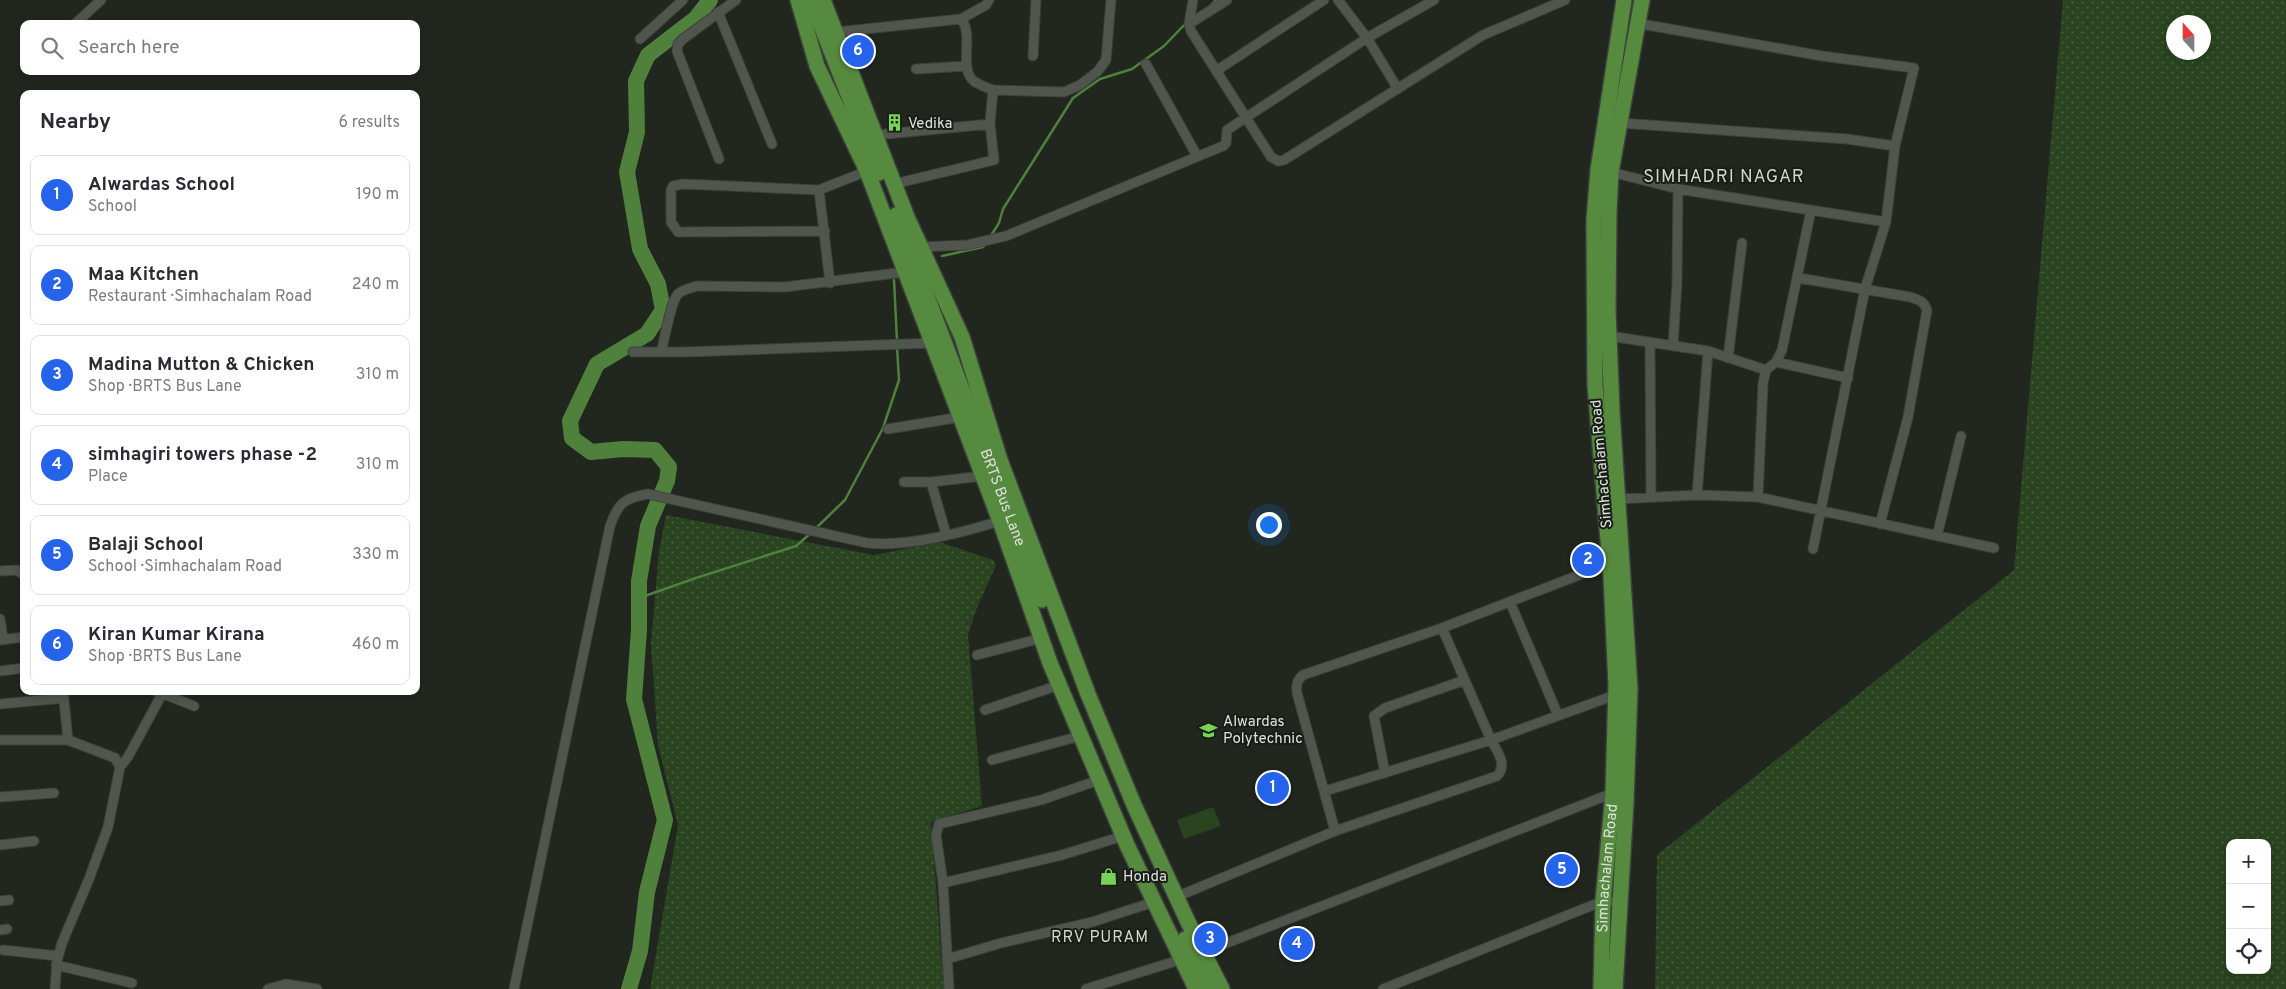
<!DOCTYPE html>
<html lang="en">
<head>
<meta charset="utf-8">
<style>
	:root { --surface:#fff; --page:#f7f7f7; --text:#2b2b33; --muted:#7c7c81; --line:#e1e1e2; --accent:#2563eb }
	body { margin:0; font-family:Overpass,sans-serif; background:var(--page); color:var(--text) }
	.controls { position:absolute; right:15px; bottom:15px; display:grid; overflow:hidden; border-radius:10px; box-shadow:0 2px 8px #0003 }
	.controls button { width:45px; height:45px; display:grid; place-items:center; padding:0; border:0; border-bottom:1px solid var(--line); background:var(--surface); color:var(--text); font:25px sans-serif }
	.compass { position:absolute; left:2166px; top:15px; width:45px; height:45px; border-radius:50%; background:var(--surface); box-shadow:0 2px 8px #0003; rotate:339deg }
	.you { position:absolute; left:1268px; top:524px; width:18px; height:18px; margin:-12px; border:4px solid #fff; border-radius:50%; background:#1a73e8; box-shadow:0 0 0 8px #1a73e833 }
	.badge { display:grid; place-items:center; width:32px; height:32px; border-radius:50%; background:var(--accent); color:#fff; font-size:16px; font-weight:700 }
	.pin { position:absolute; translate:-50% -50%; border:2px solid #fff; box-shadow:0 1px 5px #0006 }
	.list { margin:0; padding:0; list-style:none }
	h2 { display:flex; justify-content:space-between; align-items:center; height:65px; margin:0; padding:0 20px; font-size:21px }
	h2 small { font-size:16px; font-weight:400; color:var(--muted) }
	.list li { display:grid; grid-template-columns:32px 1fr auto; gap:15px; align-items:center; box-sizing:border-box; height:80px; margin:0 10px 10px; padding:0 10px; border:1px solid var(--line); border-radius:10px }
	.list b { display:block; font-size:19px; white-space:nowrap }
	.list p { margin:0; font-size:16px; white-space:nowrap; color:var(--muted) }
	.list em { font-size:16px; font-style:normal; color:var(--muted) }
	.icon { flex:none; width:28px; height:28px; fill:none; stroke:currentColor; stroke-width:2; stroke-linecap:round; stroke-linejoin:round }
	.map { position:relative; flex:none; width:2286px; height:989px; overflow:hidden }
	.search { position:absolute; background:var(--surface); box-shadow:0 2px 8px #0003; left:20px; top:20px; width:400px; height:55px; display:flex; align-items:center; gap:12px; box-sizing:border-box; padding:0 18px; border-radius:10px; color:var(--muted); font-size:19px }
	.panel { position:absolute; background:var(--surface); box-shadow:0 2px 8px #0003; left:20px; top:90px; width:400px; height:605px; border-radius:10px }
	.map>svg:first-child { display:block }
</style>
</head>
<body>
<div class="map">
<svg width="2286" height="989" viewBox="0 0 2286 989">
	<defs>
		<pattern id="grass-dots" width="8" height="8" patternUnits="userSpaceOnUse" patternTransform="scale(1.25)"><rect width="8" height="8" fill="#29441f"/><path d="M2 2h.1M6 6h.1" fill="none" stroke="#485f3f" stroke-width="1.8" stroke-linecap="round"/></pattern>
	</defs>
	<rect width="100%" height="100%" fill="#21261f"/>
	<!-- grass -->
	<path fill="url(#grass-dots)" fill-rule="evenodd" d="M2063,0h223v989h-631l2,-134 357,-285zM2174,22h30v30h-30zM2230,843h37v127h-37z
		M666,515l208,40 66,-13 53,18 3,5 -19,43 -9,26 14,172 -51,16 13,167h-294l28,-164 -20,-80 -7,-101 8,-93z"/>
	<!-- garden -->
	<path fill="#29441f" d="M1213,807l8,19 -37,13 -7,-19z"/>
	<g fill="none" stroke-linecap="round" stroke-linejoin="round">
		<!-- stream -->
		<path stroke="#4f813c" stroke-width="2.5" d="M1210,6l6,-6
			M990,237l9,-14 4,-14 70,-111 27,-19 32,-10 32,-23 23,-24
			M942,256l41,-9 3,-4
			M894,280l3,61
			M815,529l30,-29 38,-72 16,-48 -2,-33
			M639,598l57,-20 100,-32 15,-13"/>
		<!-- river -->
		<path stroke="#4f813c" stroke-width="16" d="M629,989l11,-38 7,-59 18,-72 -31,-121 5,-69v-49l9,-55 19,-45 2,-14 -14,-17 -32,-1 -32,3 -19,-14 -2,-17 27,-57 50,-30 16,-24 -5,-26 -18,-35 -13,-77 10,-40 -1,-51 12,-26 48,-37 14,-18"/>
		<defs>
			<path id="minor" d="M1193,0l-4,24 2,7 80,126 7,4 6,-1 199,-125 82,-35
				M1338,0l29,38 31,51
				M718,12l54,132
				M961,19l25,-14 3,-5
				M1636,23l186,33 92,12 -19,78 -9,76 -21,67 -52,260
				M75,24l26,-24
				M1189,24l38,-24
				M836,32l125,-13c14,17 -4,50 14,63 5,3 12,6 18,8l-3,34 4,36 -100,24
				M640,39l43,-39
				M1033,56l3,-56
				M1146,64l51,92
				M916,69l51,-3
				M1216,71l108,-71
				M993,90l71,2 16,-7 18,-14 8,-11 5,-60
				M1620,123l227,16 48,7
				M876,135l114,-11
				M719,159l-42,-108 1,-7 5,-5 53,-39
				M1611,172l67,17 208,33
				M819,190l11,93
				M825,231l-147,1 -7,-10v-32l2,-4 10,-2 136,6 48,-19
				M921,247l46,-2 39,-9 217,-90 3,-3 1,-13 140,-92 67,-38
				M1799,278l111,19c9,3 14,4 17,13l-19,107 -28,107
				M1609,336l99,15 -11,144
				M1650,343l1,154
				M1673,346l4,-64 1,-93
				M1708,351l58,19
				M633,352h52l248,-9
				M661,352c4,-13 9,-49 17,-58 5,-5 13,-6 19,-8l88,1 120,-15
				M1728,358l14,-115
				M1776,362l72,16
				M888,429l73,-12
				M904,482h27l52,-6
				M931,482l15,52
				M1758,497l5,-114 3,-13 10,-8 6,-12 29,-140
				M1619,499l78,-4 61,2 236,51
				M1937,536l24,-100
				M0,571l17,-1 7,5
				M1510,602l48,113
				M0,619l3,20
				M1442,628l168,-65
				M0,640l24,-3
				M977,655l65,-17
				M0,671l24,-3
				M63,691l5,49
				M156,691l38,15
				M0,704l64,-6
				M985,710l74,-25
				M0,740h68l47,18 5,9 -12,60 -19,52 -27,64 -5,18 -2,28
				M992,760l88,-24
				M120,767l8,-10 34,-63
				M1385,773l-11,-57 11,-8 80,-28
				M1325,791l166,-51 -49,-112 -139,47c-6,5 -7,10 -6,18l38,138
				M0,797l54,-4
				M0,845l34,-4
				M943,883l119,-28 61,-19
				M1176,897l159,-66 162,-55c11,-11 0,-25 -6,-36l124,-45
				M0,901l9,-1
				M0,930l7,-1
				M3,950l55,6
				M1201,953l412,-160
				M947,959l54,-16 91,-21 62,-20
				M56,965l76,18
				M268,989l18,-5 31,5
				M514,989l96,-463c8,-23 14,-28 38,-32l219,49c42,4 93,-10 133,-22
				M949,989l-6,-106 -7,-48 3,-11 102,-24 58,-20
				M1086,989l100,-31
				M1383,989l220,-88 16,1"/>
			<g id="primary">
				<path d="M798,0l19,66 50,105 133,350 50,142 77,182 69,144"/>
				<path d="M811,0l68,173"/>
				<path d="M823,0l84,217 55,120 38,123 88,234 46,111 54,117 34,67"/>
				<path id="s1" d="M896,215l146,385"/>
				<path d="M1185,939l23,50"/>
				<path id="s2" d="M1601,989l2,-88 10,-108 3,-107 -5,-110 -16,-191 -1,-165 4,-50 26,-170"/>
				<path d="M1615,989l11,-187 4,-114 -18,-277 -4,-100 1,-99 2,-40 31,-172"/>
			</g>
		</defs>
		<!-- minor casing -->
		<use href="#minor" stroke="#3d413c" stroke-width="11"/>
		<!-- primary casing -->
		<use href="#primary" stroke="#3d413c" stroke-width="18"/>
		<!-- minor -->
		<use href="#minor" stroke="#50564e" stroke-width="9"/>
		<!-- primary -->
		<use href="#primary" stroke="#558a3f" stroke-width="15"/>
	</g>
	<!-- icons -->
	<defs>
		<symbol id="building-bare" viewBox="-9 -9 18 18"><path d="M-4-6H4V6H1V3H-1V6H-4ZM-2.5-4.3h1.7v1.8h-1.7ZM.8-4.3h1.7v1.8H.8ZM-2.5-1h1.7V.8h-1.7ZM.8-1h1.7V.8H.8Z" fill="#7ad157" stroke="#181d16" stroke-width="2.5" paint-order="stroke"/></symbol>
		<symbol id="university-bare" viewBox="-9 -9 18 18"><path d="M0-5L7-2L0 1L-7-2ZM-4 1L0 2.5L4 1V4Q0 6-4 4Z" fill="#7ad157" stroke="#181d16" stroke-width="2.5" paint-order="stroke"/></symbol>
		<symbol id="shop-bare" viewBox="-9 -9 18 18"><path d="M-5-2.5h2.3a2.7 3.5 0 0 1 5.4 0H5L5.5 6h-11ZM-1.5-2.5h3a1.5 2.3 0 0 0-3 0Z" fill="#7ad157" stroke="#181d16" stroke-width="2.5" paint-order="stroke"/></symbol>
	</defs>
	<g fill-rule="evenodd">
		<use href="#building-bare" x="882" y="110" width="25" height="25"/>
		<use href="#university-bare" x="1196" y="718" width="25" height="25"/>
		<use href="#shop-bare" x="1096" y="864" width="25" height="25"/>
	</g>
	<g text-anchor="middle" stroke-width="4" stroke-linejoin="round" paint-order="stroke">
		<!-- poi labels -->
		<g font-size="15" fill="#dee1dd" stroke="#181d16" text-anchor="start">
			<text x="908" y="128">Vedika</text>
			<text x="1223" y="726">Alwardas<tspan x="1223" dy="17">Polytechnic</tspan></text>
			<text x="1123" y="881">Honda</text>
		</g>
		<!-- street labels -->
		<g font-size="15" fill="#dee1dd" stroke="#181d16">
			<text transform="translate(1601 464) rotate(-95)" y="5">Simhachalam Road</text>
			<text dy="5" stroke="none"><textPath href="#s1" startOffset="302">BRTS Bus Lane</textPath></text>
			<text dy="5" stroke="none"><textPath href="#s2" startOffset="121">Simhachalam Road</textPath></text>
		</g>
		<!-- neighbourhood labels -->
		<g font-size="16" letter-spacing="1" fill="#d0d7ce" stroke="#181d16">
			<text x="1100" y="942">RRV PURAM</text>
		</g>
		<!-- quarter labels -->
		<g font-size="18" letter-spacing="1" fill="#d0d7ce" stroke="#181d16">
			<text x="1724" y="182">SIMHADRI NAGAR</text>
		</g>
	</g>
</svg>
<div class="controls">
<button>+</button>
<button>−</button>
<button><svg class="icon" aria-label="locate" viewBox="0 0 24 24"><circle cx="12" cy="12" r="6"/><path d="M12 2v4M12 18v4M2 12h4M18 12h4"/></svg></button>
</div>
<svg class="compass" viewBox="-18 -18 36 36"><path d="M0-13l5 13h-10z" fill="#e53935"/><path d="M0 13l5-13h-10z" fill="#7c7c81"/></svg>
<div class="you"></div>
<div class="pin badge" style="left:1273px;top:788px">1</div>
<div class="pin badge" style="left:1588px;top:560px">2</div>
<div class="pin badge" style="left:1210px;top:939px">3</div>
<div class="pin badge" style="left:1297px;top:944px">4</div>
<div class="pin badge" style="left:1562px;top:870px">5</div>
<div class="pin badge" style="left:858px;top:51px">6</div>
<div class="search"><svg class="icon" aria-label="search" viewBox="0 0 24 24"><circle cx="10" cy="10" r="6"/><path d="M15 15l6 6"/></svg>Search here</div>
<section class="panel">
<h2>Nearby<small>6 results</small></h2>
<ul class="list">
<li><span class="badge">1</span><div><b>Alwardas School</b><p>School</p></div><em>190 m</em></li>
<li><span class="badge">2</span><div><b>Maa Kitchen</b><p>Restaurant · Simhachalam Road</p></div><em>240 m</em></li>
<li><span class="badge">3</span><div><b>Madina Mutton &amp; Chicken</b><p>Shop · BRTS Bus Lane</p></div><em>310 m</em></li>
<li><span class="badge">4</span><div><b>simhagiri towers phase -2</b><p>Place</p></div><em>310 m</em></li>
<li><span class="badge">5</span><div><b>Balaji School</b><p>School · Simhachalam Road</p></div><em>330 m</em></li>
<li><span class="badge">6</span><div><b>Kiran Kumar Kirana</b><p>Shop · BRTS Bus Lane</p></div><em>460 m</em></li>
</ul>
</section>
</div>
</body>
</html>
